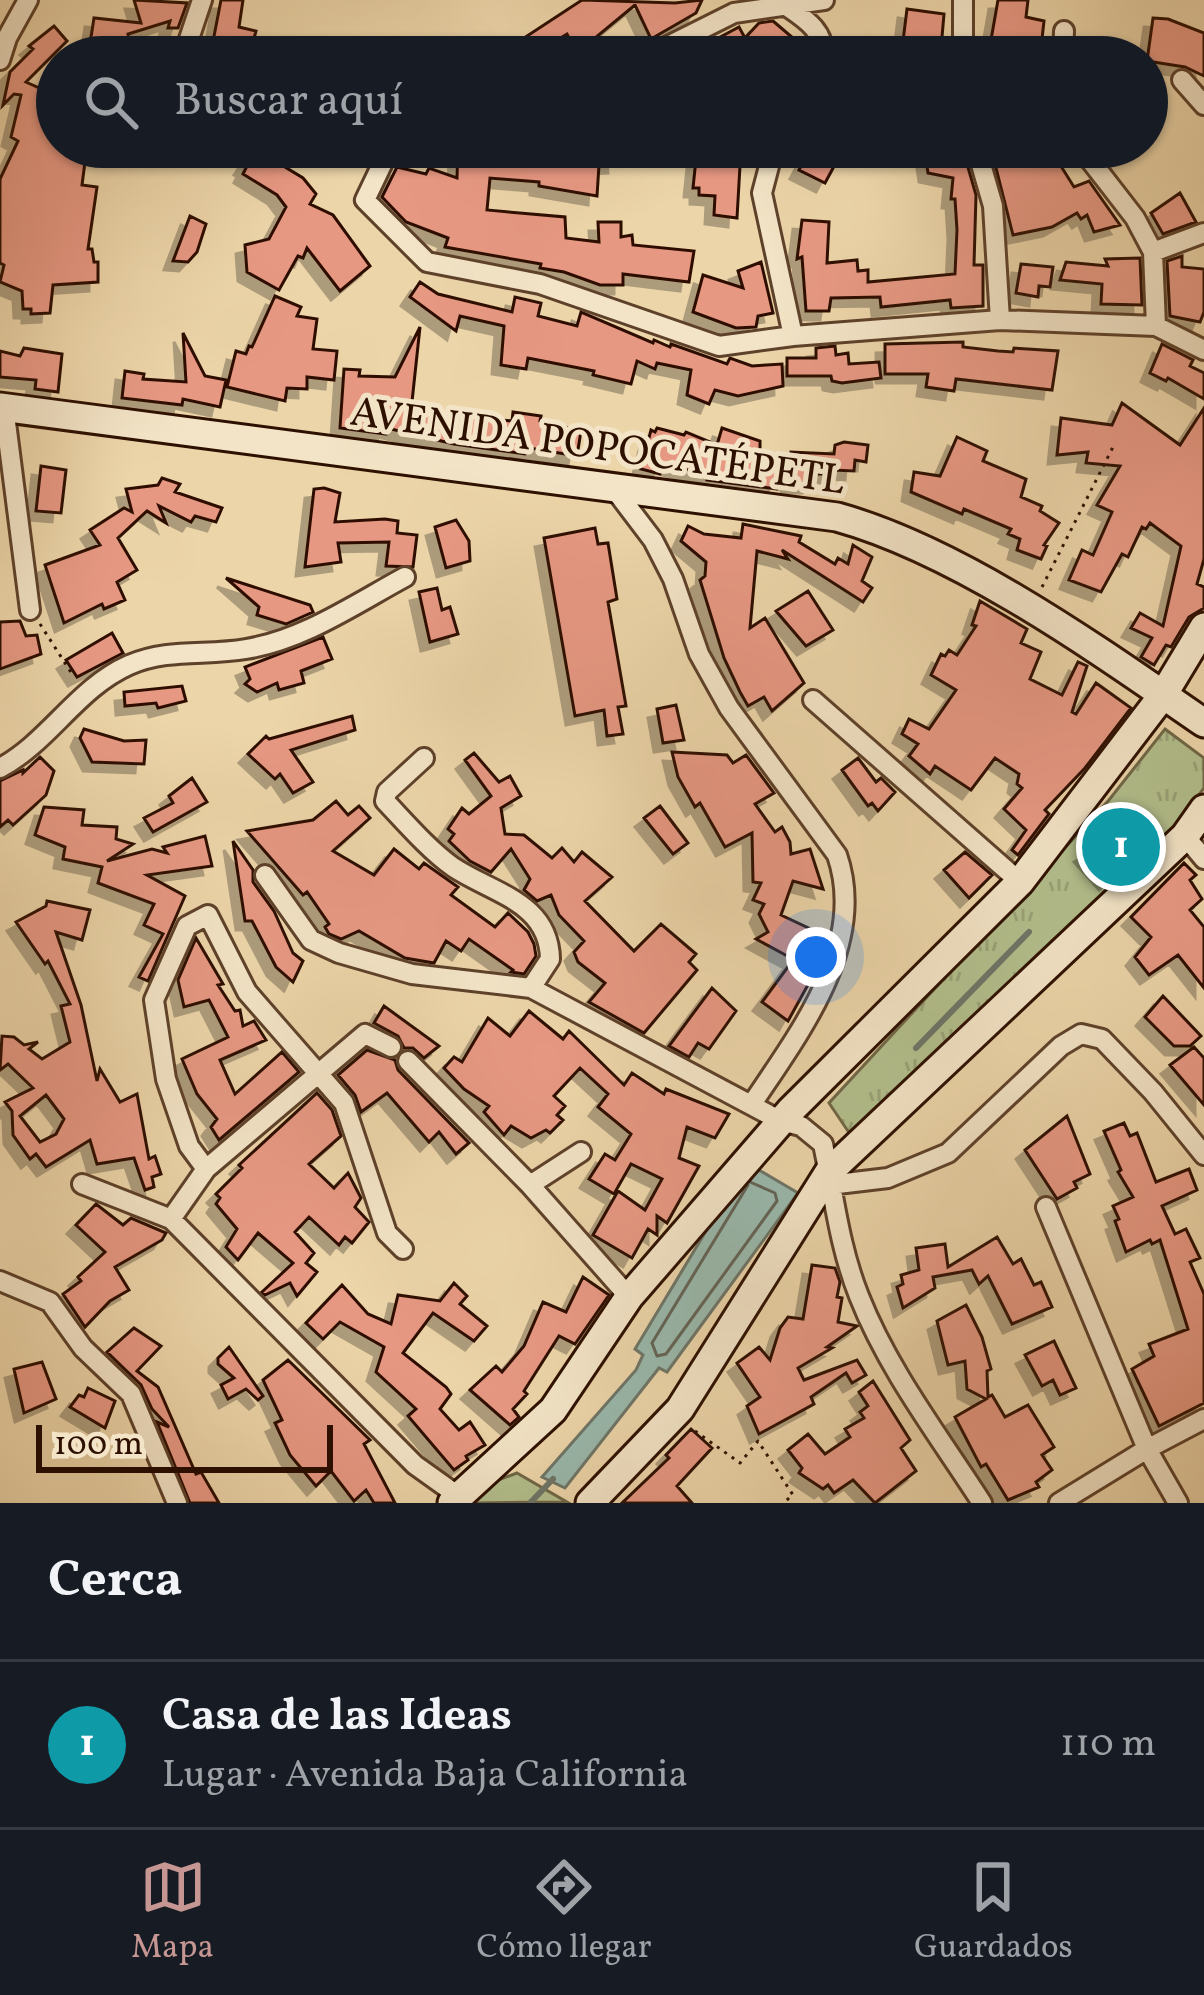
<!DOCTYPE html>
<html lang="es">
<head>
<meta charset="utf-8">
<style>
	:root { --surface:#171b24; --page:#242831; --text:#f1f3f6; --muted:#9ea1a6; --line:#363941; --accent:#c59692 }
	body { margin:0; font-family:Vollkorn,serif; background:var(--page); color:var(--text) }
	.scale { position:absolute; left:36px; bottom:30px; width:297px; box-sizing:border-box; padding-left:12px; border:6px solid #2e1000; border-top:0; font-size:33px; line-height:42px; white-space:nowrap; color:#2e1000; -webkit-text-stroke:9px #f3e4c7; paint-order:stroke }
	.you { position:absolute; left:816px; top:957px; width:42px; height:42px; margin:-30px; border:9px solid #fff; border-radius:50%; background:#1a73e8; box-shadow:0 0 0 18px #1a73e833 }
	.badge { display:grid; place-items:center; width:78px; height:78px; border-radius:50%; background:var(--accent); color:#fff; font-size:39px; font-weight:700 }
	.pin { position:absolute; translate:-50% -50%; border:6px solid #fff; box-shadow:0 3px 12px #0006 }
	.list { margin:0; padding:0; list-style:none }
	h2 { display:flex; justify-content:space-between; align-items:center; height:156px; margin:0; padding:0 48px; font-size:51px }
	h2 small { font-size:39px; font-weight:400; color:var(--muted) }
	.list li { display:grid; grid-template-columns:78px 1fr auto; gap:36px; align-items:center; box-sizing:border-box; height:168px; padding:0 48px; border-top:3px solid var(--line) }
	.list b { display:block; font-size:45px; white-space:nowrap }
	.list p { margin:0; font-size:39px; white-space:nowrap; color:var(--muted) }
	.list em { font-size:39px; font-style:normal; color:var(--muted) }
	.icon { flex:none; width:66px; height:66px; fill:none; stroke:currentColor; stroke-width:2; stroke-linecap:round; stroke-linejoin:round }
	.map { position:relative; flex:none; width:1204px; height:1503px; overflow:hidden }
	.search { position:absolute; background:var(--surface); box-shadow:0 3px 9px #0004; left:36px; right:36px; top:36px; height:132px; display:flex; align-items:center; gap:30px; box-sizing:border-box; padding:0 42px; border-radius:66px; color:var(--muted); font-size:45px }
	.sheet { height:324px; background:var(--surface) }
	nav { display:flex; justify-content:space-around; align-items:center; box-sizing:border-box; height:168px; border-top:3px solid var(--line); background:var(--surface); font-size:33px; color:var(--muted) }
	nav a { display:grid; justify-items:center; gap:6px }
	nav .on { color:var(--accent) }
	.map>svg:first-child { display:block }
</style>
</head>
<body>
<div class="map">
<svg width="1204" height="1503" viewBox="0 0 1204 1503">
	<defs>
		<pattern id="park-tufts" width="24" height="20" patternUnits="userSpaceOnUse" patternTransform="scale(3)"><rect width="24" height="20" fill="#b2be8c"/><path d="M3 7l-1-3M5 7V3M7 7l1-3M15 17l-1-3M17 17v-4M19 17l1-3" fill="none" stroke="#99a277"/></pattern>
		<filter id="shadow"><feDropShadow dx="-9" dy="9" stdDeviation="0" flood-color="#0004"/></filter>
	</defs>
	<rect width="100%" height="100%" fill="#ecd5a9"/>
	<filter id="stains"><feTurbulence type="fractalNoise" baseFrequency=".00167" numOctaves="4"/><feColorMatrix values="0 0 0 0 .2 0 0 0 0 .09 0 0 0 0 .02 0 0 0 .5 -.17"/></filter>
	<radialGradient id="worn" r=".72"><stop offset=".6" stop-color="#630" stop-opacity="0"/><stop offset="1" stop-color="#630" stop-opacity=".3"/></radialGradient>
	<!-- park -->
	<path fill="url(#park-tufts)" stroke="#706746" stroke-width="3" d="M1165,729l39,29v30l-34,46 -318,303 -23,-34 280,-303z
		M517,1473l50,29 -95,1 15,-19z"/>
	<!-- water -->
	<path fill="#99b8ac" stroke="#6e7567" stroke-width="3" d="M747,1163l51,30 -131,179 -8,-4 -94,120 -23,-11 94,-107 7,-15 -8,-6z"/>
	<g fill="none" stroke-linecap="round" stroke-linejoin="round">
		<!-- shore -->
		<path stroke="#646456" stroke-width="3" d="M748,1185l-96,158 5,13 9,-2 111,-153 -2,-8 -25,-11"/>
		<!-- stream -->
		<path stroke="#6e7567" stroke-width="6" d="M916,1048l113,-116
			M530,1503l23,-24"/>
	</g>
	<!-- building -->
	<path fill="#e79883" stroke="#2e1000" stroke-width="3" fill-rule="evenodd" filter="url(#shadow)" d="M134,0l53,3 -9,25h-10l2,-7 -42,13 5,22 -44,-6 5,-32 47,5z
		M221,0h22l-4,27 17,4 -6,22 -19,-7 -7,11h-14z
		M582,0l93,3 27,-3 -6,13 -45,26 -16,-34 -58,48 -10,-19 -38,23h-34z
		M998,0h30l-2,17 18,4 -4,36h-52z
		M907,9l37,5 -2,23 7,3 -1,17h-47z
		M1153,18l15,1 36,14v43l-19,-9 -38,-6z
		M773,21l27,23 -10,13h-28l-11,-8 -6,8h-62l56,-30 6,11 14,-15z
		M54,26l13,15 -41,41 31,14v51h30l-5,38 15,2 -9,62h4l2,13h4v20l-45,3 -3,28 -19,1v-5h-8l-1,-18 -22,-9 4,-17 -4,-2v-84l18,-38 -7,-4 10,-42 -7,-1 -11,11 7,-33 23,-23 -4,-3z
		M256,147h18l-7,9 36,22 13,16 -6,10 23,11 37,51 -30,25 -33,-43 -4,10 -5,-2 -19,34 -32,-18 -2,-27 24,-6 17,-32 -9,-12 -34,-21 3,-6 -3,-2z
		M458,147h107v5l51,-3 1,15 -18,1 -2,31 -58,-10v-4l-49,-4 -3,32 78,7 1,21 33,4 -1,-20h23v15l11,-2 1,10 61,6 -5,31 -66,-8v11h-23l-36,-13 -24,-4 1,-4 -96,-17 3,-9 -42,-16 -24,-25 15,-30 29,7 3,-6 28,10z
		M707,147l34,1 -4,70 -23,-3 1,-19 -16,-1v-7h-6l3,-29 9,1z
		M811,147h28v10l-14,26 -26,-13z
		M929,147l34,3 13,45 -2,70h9v41l-32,2 -1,-8 -69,7 -1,-10 -49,1 -2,13h-23l-4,-54 -5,2 5,-39 27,2 -2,41 30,-3 1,11 10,-1v12l87,-8 2,-44 -2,-31h-4l2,-21 -25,-5 -3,-20 5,-1z
		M1023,147h26l25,40 15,-6 31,44 -26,7 -7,-17 -6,4 -4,-6 -25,14 -39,8 -20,-79z
		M1180,193l16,29 -33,12 -12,-21z
		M190,216l16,8 -9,28 -9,10 -15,-1z
		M1182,256v11l22,2v43l-4,10 -30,-6 -3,-55z
		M1140,258l2,47 -41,-1 1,-20 -42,-4 6,-18 42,4 -3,-7z
		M761,262l12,51 -15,3 -2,11 -20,1 -43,-16 10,-37 40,13 -5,-17z
		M1021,264l32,3 -3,20 -11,-1 -1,11 -22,-4z
		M420,282l18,12 74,18 3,-15 26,6 -3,13 39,10 4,-14 72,31 1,-3 16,7 1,-3 56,20 3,-6 22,8 30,-2 1,22 -45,10 -23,-6 -6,14 -22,-9 4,-25 -34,-7 -2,6 -18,-8 -6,23 -38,-9 1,-4 -66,-13 -2,11 -25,-4 3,-39 -44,-10 -4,15 -46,-34z
		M275,296l26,11 -4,9 20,3 -4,30 24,2 -3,29 -27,-3v12l-20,-1 -2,13 -58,-14 9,-36 10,3 3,-8 3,1z
		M420,327l-9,84 101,10 1,-9 28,4 -1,5 41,10 -4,25 -47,-8 -5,6 -71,-10 -67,-16 -1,6 -46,-6 4,-59 16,1 -1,6 36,1z
		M183,333l22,43 21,4 -6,27 -37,-8 -1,6 -60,-7 3,-27 19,3 -1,5 43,3z
		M963,342v5l35,4 15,1 1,-4 44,3 -6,39 -96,-11 -2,12 -28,-4 2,-13h-43v-30z
		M1162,344l31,16 -3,6 14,7v26l-36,-21 -2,3 -16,-8z
		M835,346l1,9 12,-2 1,11 30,-2 2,16 -39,5 -10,-2 -1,-5h-44v-18h29v-10z
		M24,348l38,6 -4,38 -23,-3 1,-9 -36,-3v-26l20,5z
		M1122,403l58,42 24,-37v151l-7,25 7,3v21l-15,9 -18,30 -5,-2 -12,20 -13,-8 11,-19 -21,-10 9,-15 23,13 18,-80 -31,-23 -4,6 -4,-2 -14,30 -6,-3 -21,38 -32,-12 13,-30 11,5 19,-43 -15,-7 23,-39 -34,-3 2,-11 -31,3 4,-37 51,7z
		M657,428l27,7 2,-3 31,13 5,-17 38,13v29h18l-1,19 -70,-9 1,-5 -45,-11 -3,10 -19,-5 10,-39 4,2z
		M957,437l30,14 -4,10 43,18 -5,18 21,9 -2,5 19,12 -15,22 3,1 -6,13 -24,-9 3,-11 -12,-5 3,-5 -47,-20 -2,5 -51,-22 3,-20 26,4z
		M844,442l24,3 -2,17 -11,-2 -1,11 -21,-1 -1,4h-20l-1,10h-21l1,-32 43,2 1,-9z
		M41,466l25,4 -5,43 -25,-2z
		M162,478l18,6 -5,8 47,16 -6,14 -21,-6 -4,6 -32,-16 7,17 -19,-12 -29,27 19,32 -20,12 8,18 -21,9 -2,-5 -38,19 -19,-58 55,-20 -10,-15 34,-22 8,4 -6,-23 32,-4z
		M324,488l16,5 -5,29 50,-3 13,2 -1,12 20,2 -4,32 -27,-1 3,-24 -51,1 3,19 -36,5 9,-78z
		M456,520l13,21 1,20 -24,7 -11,-41z
		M743,524l58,12 -2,6 36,22 3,-6 10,6 5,-19 19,12 -10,24 10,7 -9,14 -81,-52 6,9 -31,-8 -7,77 15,-10 39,65 -32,28 -8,-14 -16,9 -8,-14 -16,-34 -24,-78 5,-4 1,-14 -25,-21 7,-15 16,8 37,4z
		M595,528l3,16 10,-1 9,56 -9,3 18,104 -8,1 5,27 -16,2 -3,-26 -29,6 -31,-178z
		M226,578l84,27 3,7 -27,12 -29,-9 2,-8z
		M437,588l5,22 8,-3 8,27 -28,8 -11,-50z
		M808,591l25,39 -27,16 -30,-35z
		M980,601l47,28 -6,14 20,9 -11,27 32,16 16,-33 9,4 -15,46 4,2 20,-31 35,25 -46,60 -40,42 4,4 -31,41 -6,-5 14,-20 -22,-21 18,-21 -5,-4 2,-10 -24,-16 -24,32 -36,-24 -5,8 -21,-18 9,-12 -16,-10 7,-15 20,10 27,-39 -25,-15 10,-21 4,2 4,-6 8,5 19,-29 -4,-1z
		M20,621l6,15 11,-1 4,19 -41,15v-47z
		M112,633l11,20 -46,24 -11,-17z
		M323,637l9,22 -31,12 3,12 -25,7 -2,-7 -20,9 -12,-8 5,-5 -5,-12z
		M182,686l4,15 -28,7 -2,-5 -31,3 -1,-14z
		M676,705l8,35 -21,3 -6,-34z
		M352,716l3,14 -64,20 22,32 -20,11 -13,-19 -5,5 -27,-25 18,-18 3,3z
		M84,729l40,12 22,-1 -2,24 -52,-2 -12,-24z
		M672,752l55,3 6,8 13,-8 28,38 -19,11 20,28 7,-5 8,15 1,12 19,-5 13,40 -30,-8 -12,34 36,17 -15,32 -46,-25 12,-7 -9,-18 5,-10 -11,-4 8,-17 -8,-1 -1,-49 -27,14 -25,-44 -5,4 -17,-30z
		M474,753l25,29 11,-6 11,20 -20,12 4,26 19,1 28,23 10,-10 12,14 8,-10 30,25 -27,24 49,50 27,-27 35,30 -7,8 8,8 -53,63 -55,-31 16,-19 -27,-21 -4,-10 10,-11 -25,-26 -8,-20 -14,6 -13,-11 6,-11 -19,-30 -20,23 -21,-11 -21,-20 5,-7 -6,-5 14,-21 7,6 22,-18 -26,-36z
		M40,757l14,14 -8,24 -33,30 -5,-5 -8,7v-46l23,-11v3z
		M858,758l18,24 5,-4 14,14 -17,19 -6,-8 -4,3 -26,-36z
		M192,778l15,24 -54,30 -9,-14 29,-15 -4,-7z
		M336,801l12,14 11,-9 11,12 -37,33 41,24 20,-26 25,20 5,-6 34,24 -7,8 44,32 13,-14 20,19 6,12 2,12 -12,18 -13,-2 2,-2 -44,-31 -8,12 -15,-10 -12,22 -29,-5 -46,-27 -18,8 -12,-5 -4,-7 4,-3 -22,-32 -4,3 -56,-64 66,-11z
		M660,806l28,37 -15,11 -29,-36z
		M44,807l40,3 -2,15 35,2 -1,12 17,5 -26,17 45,-12 15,4 -4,-6 42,-11 7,30 -65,9 38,21 -37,85 -9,-4 24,-43 -19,-9 10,-21 -56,-21 4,-16 -39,-8 2,-12 -30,-12z
		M1136,815l21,23 -49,43 -25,-28 22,-12 -6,-6z
		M233,841l20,29v12l21,29 19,42 10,8 -10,21 -17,-15 -24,-46h-7z
		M965,852l27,23 -23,23 -25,-28z
		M1184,863l12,12 -6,5 12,19 -12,11 14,17v61l-26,-33 -29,20 -14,-18 16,-20 -20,-20z
		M47,901l43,9 -8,30 -26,-8 25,73 16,76 3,-12 20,33 17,-8 12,65 6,-3 6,18 -9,3 2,10 -9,3 -11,-32 -37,6 -7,-24 -44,27 -10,-13 -6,5 -17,-24 -1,-24 -7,-9 28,-14 -25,-24 -8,6 2,-34 12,1 10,8 14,-3 -9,7 13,10 28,-17 -9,-36 9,-2 -22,-43 -3,3 -29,-42 30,-16zM46,1095l18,24 -8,15 -16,8 -20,-26z
		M196,938l27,46 -5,1 17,26 5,-1 3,16 11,-5 12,19 -46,20 15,34 47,-42 17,20 -80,68 -8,-13 6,-8 -20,-25 -15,-35 46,-22 -19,-37 -25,7 -6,-27z
		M793,960l22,12 -27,49 -26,-19z
		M712,988l24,23 -27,38 -11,-6 -9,14 -20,-11z
		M1163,996l38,40 -11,10h-16l-29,-29z
		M384,1006l55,40 -15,12 -11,-10h-9l-6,-12 -24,-13z
		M529,1011l34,28 6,-8 55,54 8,-12 32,21 2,-5 63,25 -14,24 -28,-11 -8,31 20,8 -32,57 -10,-7v19l-9,-6 -16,29 -39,-23 25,-44 27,19 17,-31 -31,-15 -17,30 -25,-15 16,-25 10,6 16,-26 -33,-27 10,-13 -28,-26 -26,28 11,10 -8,9 6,5 -13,13 -4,-3 -15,8 -20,-12 -7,9 -20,-23 5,-6 -25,-17 -20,-21 10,-11 8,5 26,-44 22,18z
		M1194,1047l10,11v47l-34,-40z
		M367,1050l28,10 3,10 71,73 -13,11 -17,-22 -10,10 -42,-49 -26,19 -6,-17 -17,-20z
		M317,1093l15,17 9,26 -32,28 25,24 14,-15 13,25 -6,9 14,15 -17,21 -7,-6 -6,8 -30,-28 -14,15 19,21 -8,10 11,9 -20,24 -7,-13 -25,12 -3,-3 31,-29 -35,-30 -20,27 -12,-13 11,-18 -21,-25 4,-6 -4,-4 26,-26 -3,-3z
		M1067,1116l23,58 -16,8 3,6 -20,11 -32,-49z
		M1124,1123l6,13 7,-3 19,49 33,-13 8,21 -35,16 13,28 11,-5 14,29 -10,4 14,32v109l-45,23 -27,-57 22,-13 -5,-12 39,-15 -28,-89 -8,4 -2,-4 -24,12 -11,-31 4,-2 -6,-13 20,-9 -15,-25 3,-2 -17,-39z
		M96,1204l27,21 8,-7 35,15 -4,7 -47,27 14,23 -19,11 -25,26 -22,-33 18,-13 -3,-4 27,-25 -29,-27z
		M997,1237l16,27 8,-5 13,26 7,-3 11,25 -40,17 -24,-48 -9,8 -7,-14 -39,7 2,11 -32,20 -6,-21 6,-3 -2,-9 18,-5 -3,-22 29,-4 3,23z
		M812,1265l23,3 5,14 -3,15 5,1 -4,24 19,4 -30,21 5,1 -34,20 6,12 53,-20 9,15 -14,8 -6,-10 -35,24 3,7 -55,30 -12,-28 13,-9 -23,-34 22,-16 11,13 10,-32 8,-11 15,2z
		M583,1277l26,18 -34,49 -16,-8 -35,55 3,3 -14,15 6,8 -9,8 -40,-35 26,-24 6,6 22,-26 19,-44 23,10z
		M454,1283l13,13 -7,8 27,22 -13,15 -41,-28 -30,40 43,34 5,7 -11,15 19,21 11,-8 15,23 -19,11 2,4 -14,10 -46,-54 8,-7 -40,-37 8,-25 -44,-25 -17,17 -17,-16 36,-38 26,29 23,10 7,-29 42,6z
		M966,1305l16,32 9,32 -4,2 1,26 4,-2 13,22 23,-12 26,42 -12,8 10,15 -16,12 3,5 -31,13 -22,-36 -5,3 -26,-50 31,-18 -19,-10 -2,-28 -17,4 -11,-44z
		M134,1328l27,18 -24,25 21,16 38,87 5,-2 18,31h-29l-33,-81 12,5 -17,-18 -11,-24 -34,-33z
		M1054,1341l22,47 -16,7 -7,-15 -11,6 -17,-31z
		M229,1347l34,49 -5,4 -12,-11 -18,10 -7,-14 13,-7 -16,-14v-6z
		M288,1360l82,80 -6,4 31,59h-21l-8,-13 -12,11 -23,-30 -15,15 -26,-31 -15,-32 7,-3 -19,-40z
		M42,1362l14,37 -32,14 -10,-44z
		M873,1381l37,59 -9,8 15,23 -41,32 -22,-23 -19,13 -6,-8 -5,4 -24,-16 3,-5 -14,-18 20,-16 17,20 25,-17 -5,-8 19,-11 -4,-6 8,-6 -9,-14z
		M88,1388l27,13 -10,27 -35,-21 9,-12 5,2z
		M691,1429l21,19 -35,38 15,17h-70l47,-45 -3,-3z"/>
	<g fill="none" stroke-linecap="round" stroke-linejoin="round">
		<defs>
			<path id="street" d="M963,0v57
				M782,3c21,15 42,25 42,54
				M183,57l19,-57
				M646,57l88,-44 90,-13
				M1063,57l1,-26
				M0,60l7,-22 21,-38
				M1182,80l22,25
				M407,147l-21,9 -21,44 62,62 113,22 179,62 74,-10 207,-16 156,6 48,24
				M774,147l-12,46 31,143
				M976,147l17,59 7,114
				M1080,147l55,71 18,34 3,74
				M1153,252l51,-19
				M4,407l26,203
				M612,486l41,54 20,39 26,75 30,54 108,147c31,90 -38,178 -85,249
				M813,700l207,182
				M424,758l-37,34 -2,9c20,21 44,49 68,66 39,26 96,35 97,92l-19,29
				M0,768c49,-26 77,-80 129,-103 39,-17 77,-9 117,-16 57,-9 109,-45 159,-72
				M1185,836l19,23
				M265,875l46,65 28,13 73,21 119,14 250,133 20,5 22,18c11,51 16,102 36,152 29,74 80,140 123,207
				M408,1061l122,124 99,112
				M206,1169l-17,-23 -23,-67 -12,-79 33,-74 21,-11 39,77 97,111 43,130 16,16
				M82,1184l89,35 244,246 42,30
				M530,1185l51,-33
				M829,1185l59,-7 60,-25 113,-107 20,-12 21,5 51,53 51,63
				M1046,1207l101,242 31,54
				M171,1219l35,-50 159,-135 26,13
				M0,1281l50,21 33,46 48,46 46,109
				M1059,1503l88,-54 57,-30"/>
			<path id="secondary" d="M0,407l837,110c123,34 261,133 367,206
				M452,1503l101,-93 76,-113 161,-186 230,-229 143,-187 41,-68
				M590,1503l90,-94 149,-237 356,-336 19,-27"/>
		</defs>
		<!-- street casing -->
		<use href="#street" stroke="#5e412a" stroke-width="24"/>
		<!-- secondary casing -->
		<use href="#secondary" stroke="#2e1000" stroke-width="33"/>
		<!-- path -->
		<path stroke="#2e1000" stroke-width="3" stroke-dasharray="3 6" stroke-linecap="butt" d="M1042,587l72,-142
			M40,624l34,53
			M695,1431l45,32 18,-22 35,54 -10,8"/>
		<!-- street -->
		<use href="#street" stroke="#f3e4c7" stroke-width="18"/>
		<!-- secondary -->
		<use href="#secondary" stroke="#f3e4c7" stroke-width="27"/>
	</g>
	<g text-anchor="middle" stroke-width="10" stroke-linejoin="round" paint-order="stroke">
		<!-- street labels -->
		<g font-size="42" fill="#2e1000" stroke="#f3e4c7">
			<text transform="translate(598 444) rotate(8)" y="15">AVENIDA POPOCATÉPETL</text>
		</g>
	</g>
	<rect width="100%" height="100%" filter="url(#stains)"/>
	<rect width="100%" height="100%" fill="url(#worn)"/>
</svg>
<div class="scale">100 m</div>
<div class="you"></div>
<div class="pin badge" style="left:1121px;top:847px;background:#0f9aa8">1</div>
<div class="search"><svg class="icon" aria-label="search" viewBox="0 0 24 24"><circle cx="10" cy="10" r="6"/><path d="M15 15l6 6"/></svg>Buscar aquí</div>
</div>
<section class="sheet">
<h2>Cerca<small></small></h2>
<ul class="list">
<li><span class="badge" style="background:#0f9aa8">1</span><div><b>Casa de las Ideas</b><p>Lugar · Avenida Baja California</p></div><em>110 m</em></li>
</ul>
</section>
<nav>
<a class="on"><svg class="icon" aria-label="map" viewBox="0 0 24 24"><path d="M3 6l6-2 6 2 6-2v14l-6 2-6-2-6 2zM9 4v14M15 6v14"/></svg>Mapa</a>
<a><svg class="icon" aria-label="directions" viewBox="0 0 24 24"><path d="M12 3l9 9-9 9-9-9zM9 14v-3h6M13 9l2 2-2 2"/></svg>Cómo llegar</a>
<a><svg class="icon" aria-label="saved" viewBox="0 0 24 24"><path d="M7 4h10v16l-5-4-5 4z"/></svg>Guardados</a>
</nav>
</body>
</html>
